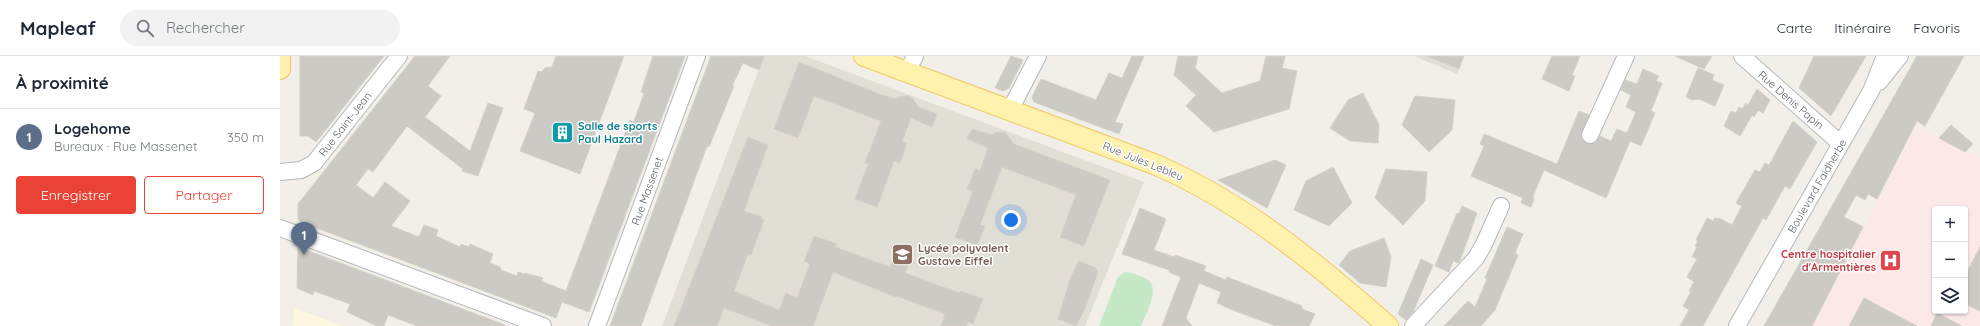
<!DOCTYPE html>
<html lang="fr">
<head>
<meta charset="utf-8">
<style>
	:root { --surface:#fff; --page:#f2f2f3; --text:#1f2937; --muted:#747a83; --line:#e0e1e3; --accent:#ea4335 }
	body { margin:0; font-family:Quicksand,sans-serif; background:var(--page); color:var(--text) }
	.controls { position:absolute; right:12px; bottom:12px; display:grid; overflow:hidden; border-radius:4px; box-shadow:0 1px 3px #0004 }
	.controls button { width:36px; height:36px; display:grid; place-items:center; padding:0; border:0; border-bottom:1px solid var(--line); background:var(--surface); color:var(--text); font:20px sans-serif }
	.you { position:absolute; left:731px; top:164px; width:14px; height:14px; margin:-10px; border:3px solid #fff; border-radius:50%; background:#1a73e8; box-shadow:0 0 0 6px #1a73e833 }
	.badge { display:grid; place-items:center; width:26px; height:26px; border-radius:50%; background:var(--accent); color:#fff; font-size:13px; font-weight:700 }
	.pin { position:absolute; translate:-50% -33px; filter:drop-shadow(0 1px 2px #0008) }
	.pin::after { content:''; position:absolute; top:21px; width:14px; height:12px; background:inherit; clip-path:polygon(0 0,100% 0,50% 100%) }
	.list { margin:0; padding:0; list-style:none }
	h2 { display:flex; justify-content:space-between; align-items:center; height:52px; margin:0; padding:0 16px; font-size:17px }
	h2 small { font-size:13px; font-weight:400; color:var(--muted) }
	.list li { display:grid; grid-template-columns:26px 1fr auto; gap:12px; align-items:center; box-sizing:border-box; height:56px; padding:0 16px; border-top:1px solid var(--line) }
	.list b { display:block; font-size:15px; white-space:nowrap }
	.list p { margin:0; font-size:13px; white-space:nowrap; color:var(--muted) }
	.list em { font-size:13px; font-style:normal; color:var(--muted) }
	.actions { display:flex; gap:8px; padding:12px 16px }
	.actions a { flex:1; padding:9px 0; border:1px solid var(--accent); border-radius:4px; text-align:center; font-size:14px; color:var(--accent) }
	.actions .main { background:var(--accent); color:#fff }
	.icon { flex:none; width:22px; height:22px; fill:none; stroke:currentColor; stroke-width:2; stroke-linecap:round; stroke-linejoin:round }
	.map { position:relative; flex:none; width:1700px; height:270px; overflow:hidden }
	header { display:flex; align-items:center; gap:24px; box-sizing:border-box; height:56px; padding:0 20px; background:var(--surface); border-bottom:1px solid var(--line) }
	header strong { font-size:19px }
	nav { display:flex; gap:22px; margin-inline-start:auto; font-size:14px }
	.search { width:280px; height:36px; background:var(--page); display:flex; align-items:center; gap:10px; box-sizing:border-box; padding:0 14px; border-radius:22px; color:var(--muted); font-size:15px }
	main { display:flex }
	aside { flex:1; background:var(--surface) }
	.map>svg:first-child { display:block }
</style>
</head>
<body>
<header>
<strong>Mapleaf</strong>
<div class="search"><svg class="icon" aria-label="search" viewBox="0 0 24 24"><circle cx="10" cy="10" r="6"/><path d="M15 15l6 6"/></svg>Rechercher</div>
<nav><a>Carte</a><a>Itinéraire</a><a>Favoris</a></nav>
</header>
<main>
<aside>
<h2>À proximité<small></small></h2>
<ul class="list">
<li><span class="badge" style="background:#5c6f8a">1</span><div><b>Logehome</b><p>Bureaux · Rue Massenet</p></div><em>350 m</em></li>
</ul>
<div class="actions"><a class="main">Enregistrer</a><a>Partager</a></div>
</aside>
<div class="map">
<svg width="1700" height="270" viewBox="0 0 1700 270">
	<rect width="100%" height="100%" fill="#f1efe8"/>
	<!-- commercial -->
	<path fill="#fef7e0" d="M14,252l22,8 27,10h-50z"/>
	<!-- education -->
	<path fill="#e1ded6" d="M484,0h41l339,126 -59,144h-423z
		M1134,0h50l-7,18z"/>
	<!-- medical -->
	<path fill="#fce8e6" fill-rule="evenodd" d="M1637,70l63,32v168h-167zM1655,153h30v102h-30z"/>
	<!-- green -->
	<path fill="#c5e8c5" d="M845,216c6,0 12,3 18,5 21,8 3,35 -2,49h-42l19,-49z"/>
	<!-- building -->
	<path fill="#cccac5" stroke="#d6d1c6" d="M20,0h84l-68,86 -8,-6h-8z
		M135,0h35l-22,30 13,10 -16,21 45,34 18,-48 15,5 -25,68 -16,-5 1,-2 -56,-43 -34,46 -5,-3 -12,16 17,13 12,-16 25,19 -19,25 28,11 5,-12 14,5 -2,6 24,11 1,-3 8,3 1,-3 23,10 -3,9 10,4 1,3 16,6 1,-4 6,2 1,-1 18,5 -2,3 25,10 64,-171 4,2 10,-29 -3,-1 12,-36h32l-96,256 -27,-10 -6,16 -255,-96 -3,-3v-15z
		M276,0h68l-44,118 -60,-23 15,-38 -11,-4 14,-38 3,1 4,-4 7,-1z
		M431,0h53l-5,14 -16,-7 -11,23h2l-25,61 -2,-1 -66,180h-31z
		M731,0l12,4 -14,28 -6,3 -8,-3z
		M852,0h12l-29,66 8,2 -4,10 -85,-32 -2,-5 9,-18 55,21 13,-27 13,5z
		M898,0h20l-3,12 27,25 38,-12 6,-25h19l-3,12 15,3 -8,38 -75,23 -28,-26 10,-11 -22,-20z
		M1147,0h37l-5,13z
		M1272,0h28l-8,19 3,1 -6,15 -27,-12z
		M1395,0h37l-8,13z
		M1534,0h52l-35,60 -32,-28z
		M1637,0h47l-39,70 -8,-5 -40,78 -9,-5 -3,6 -9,-5 -12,22 19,10 -51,99h-48z
		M519,6l80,32 17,5 6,-3h7l4,3 5,8 19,7 -5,13 -21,-9 -9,23 5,2 -7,20 -6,-2 -17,46 -22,-8 13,-35 -3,-1 16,-42 -67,-25 -16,42 -24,-9z
		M1418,12l16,7 -2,5 12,5 -9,21 -16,-7 -7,1 -6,-3z
		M1363,13l16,7 -3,5 6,2 -11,28 4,2 -14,33 -11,-5 -24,57 -62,-28 -11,26 1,3 -3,8 -10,-4 2,-5 -52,-22 13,-30 -4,-2 4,-10 73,30 22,-53 10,4 -8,21 5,7h9l5,-7 11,5 6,-12 10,4 9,-21 -10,-5 5,-12 -10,-5 4,-10 12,4z
		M1477,33l13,11 -7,13 -5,-3 -4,7 -2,-2 -12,21 -16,-10 7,-15 5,2 3,-6 3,2 4,-6 2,2z
		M1083,37l16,32 -1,18 -28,-2 -20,-13 18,-28z
		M1135,40l40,4 -3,30 -23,22 -27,-27z
		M1513,65l24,21 -27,47 -5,-3 -19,34 -3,-2 -60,108h-23l9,-16 -6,-4 8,-14 -2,-1 5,-9 -7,-5 10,-18 -5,-2 5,-10 -2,-1 3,-5 -2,-1 11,-22 6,3 2,-3 3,1 1,-1 13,7 10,-19 -6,-3 19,-33 5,2 5,-9 4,2z
		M1671,69l22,19 -8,8 -26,-14z
		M692,73l20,6 5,-3h8l9,12 96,36 -26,66 -24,-9 16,-42 -74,-28 -22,58 5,1 -8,19 -22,-8 18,-46 -6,-2 8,-20 5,2 8,-23 -21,-9z
		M468,81l20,8 -24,66 18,6 -1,2 3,1 -13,35 -3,-1 -14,37 45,19 7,-17 11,5 13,-34 -6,-3 10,-25 23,8 -2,3 55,20 3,-7 15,6 -3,7 54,20 2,-2 22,8 -10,25 -5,-2 -2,4h-25l4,-12 -48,-18 -1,1 -63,-25 -20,54h-41l-48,-18 -7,18h-43z
		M995,104l11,5 -19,43 -49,-28z
		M1053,111l19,36 -23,23 -35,-16 12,-29z
		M1106,113l41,3 -2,29 -22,24 -28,-27z
		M1182,150l15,7 -17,48 -2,2 -5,-2 -4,11 -14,-6 22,-53 2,1z
		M860,152l26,11 -12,31 20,7 1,-2 31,11 -2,5 22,9 1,-3 75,29v3l13,5 -6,12h-33l-41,-15 -18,-8 4,-11 -22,-9 -13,35 6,8h-30l19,-49 -12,-5v-2l-47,-16z
		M1227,171l16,7 -8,19 3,2 -23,55 -14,16h-37l24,-25 7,6 12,-28 -2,-1z
		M1104,182l7,19 -5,30 -26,-4 -21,-18 11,-14z
		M18,191l207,78v1h-88l-29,-11 -4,11h-7l-30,-14 3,-8 -36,-13 -1,4 -16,-7z
		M1700,191v64l-15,-7v-28z
		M1141,203l12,6 -20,47 -7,8 -8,-6z
		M799,205l17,7 2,4 -13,37 -9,17 -18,-7 12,-40z
		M1584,242l53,28h-68z
		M1657,257l25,13h-31z"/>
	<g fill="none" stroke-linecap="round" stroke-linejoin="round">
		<defs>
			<path id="minor" d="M1462,0l99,88
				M627,16l8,-16
				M1599,26l21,-26
				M730,54l28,-54
				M1310,79l36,-79
				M0,116l21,-2 13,-7 85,-107
				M0,172l263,98
				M317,270l100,-270
				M1133,270l63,-68 8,-14 17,-38
				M1457,270l134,-235 14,-35"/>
			<path id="major" d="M584,0l290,108c89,38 162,99 234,162
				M0,13v-13"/>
		</defs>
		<!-- minor casing -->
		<use href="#minor" stroke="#b5b8bc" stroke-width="18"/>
		<!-- major casing -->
		<use href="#major" stroke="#f2c960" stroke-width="22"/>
		<!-- minor -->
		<use href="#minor" stroke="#fff" stroke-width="16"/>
		<!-- major -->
		<use href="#major" stroke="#fff2af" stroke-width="20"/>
	</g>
	<!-- icons -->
	<defs>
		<symbol id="building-square" viewBox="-11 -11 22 22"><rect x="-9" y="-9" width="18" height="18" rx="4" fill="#0f9aa8" stroke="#fff"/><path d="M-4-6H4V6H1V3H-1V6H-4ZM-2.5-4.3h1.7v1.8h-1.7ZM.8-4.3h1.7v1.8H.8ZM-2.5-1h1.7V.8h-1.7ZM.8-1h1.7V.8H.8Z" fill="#fff"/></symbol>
		<symbol id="school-square" viewBox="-11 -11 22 22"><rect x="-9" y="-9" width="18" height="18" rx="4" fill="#8d6e63" stroke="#fff"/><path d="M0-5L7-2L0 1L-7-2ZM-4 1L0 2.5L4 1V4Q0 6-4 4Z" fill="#fff"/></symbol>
		<symbol id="hospital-square" viewBox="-11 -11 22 22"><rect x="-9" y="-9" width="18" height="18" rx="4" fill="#e0444e" stroke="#fff"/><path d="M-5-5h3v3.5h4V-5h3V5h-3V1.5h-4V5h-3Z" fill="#fff"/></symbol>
	</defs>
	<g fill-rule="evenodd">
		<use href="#building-square" x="270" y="64" width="25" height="25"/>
		<use href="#school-square" x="610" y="186" width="25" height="25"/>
		<use href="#hospital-square" x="1598" y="192" width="25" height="25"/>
	</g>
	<g text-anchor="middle" stroke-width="3" stroke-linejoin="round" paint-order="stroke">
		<!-- street labels -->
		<g font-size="11" fill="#5f6368" stroke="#fff">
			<text transform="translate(1511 44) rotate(41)" y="4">Rue Denis Papin</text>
			<text transform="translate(65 68) rotate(-52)" y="4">Rue Saint-Jean</text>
			<text transform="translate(863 105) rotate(22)" y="4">Rue Jules Lebleu</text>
			<text transform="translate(1537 130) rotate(-60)" y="4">Boulevard Faidherbe</text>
			<text transform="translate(367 135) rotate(-70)" y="4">Rue Massenet</text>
		</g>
		<!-- culture labels -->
		<g font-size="11" font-weight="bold" fill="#0d838f" stroke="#fff" text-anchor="start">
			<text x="298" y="74">Salle de sports<tspan x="298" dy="13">Paul Hazard</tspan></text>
		</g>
		<!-- education labels -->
		<g font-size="11" font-weight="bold" fill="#785e54" stroke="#fff" text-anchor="start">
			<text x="638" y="196">Lycée polyvalent<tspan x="638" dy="13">Gustave Eiffel</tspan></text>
		</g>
		<!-- health labels -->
		<g font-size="11" font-weight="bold" fill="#be3a42" stroke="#fff" text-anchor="end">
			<text x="1596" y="202">Centre hospitalier<tspan x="1596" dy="13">d'Armentières</tspan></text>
		</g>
	</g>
</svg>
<div class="controls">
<button>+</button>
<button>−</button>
<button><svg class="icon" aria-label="layers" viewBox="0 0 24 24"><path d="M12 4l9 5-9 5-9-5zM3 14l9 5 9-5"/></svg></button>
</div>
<div class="you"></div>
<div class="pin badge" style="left:24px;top:199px;background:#5c6f8a">1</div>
</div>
</main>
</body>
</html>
